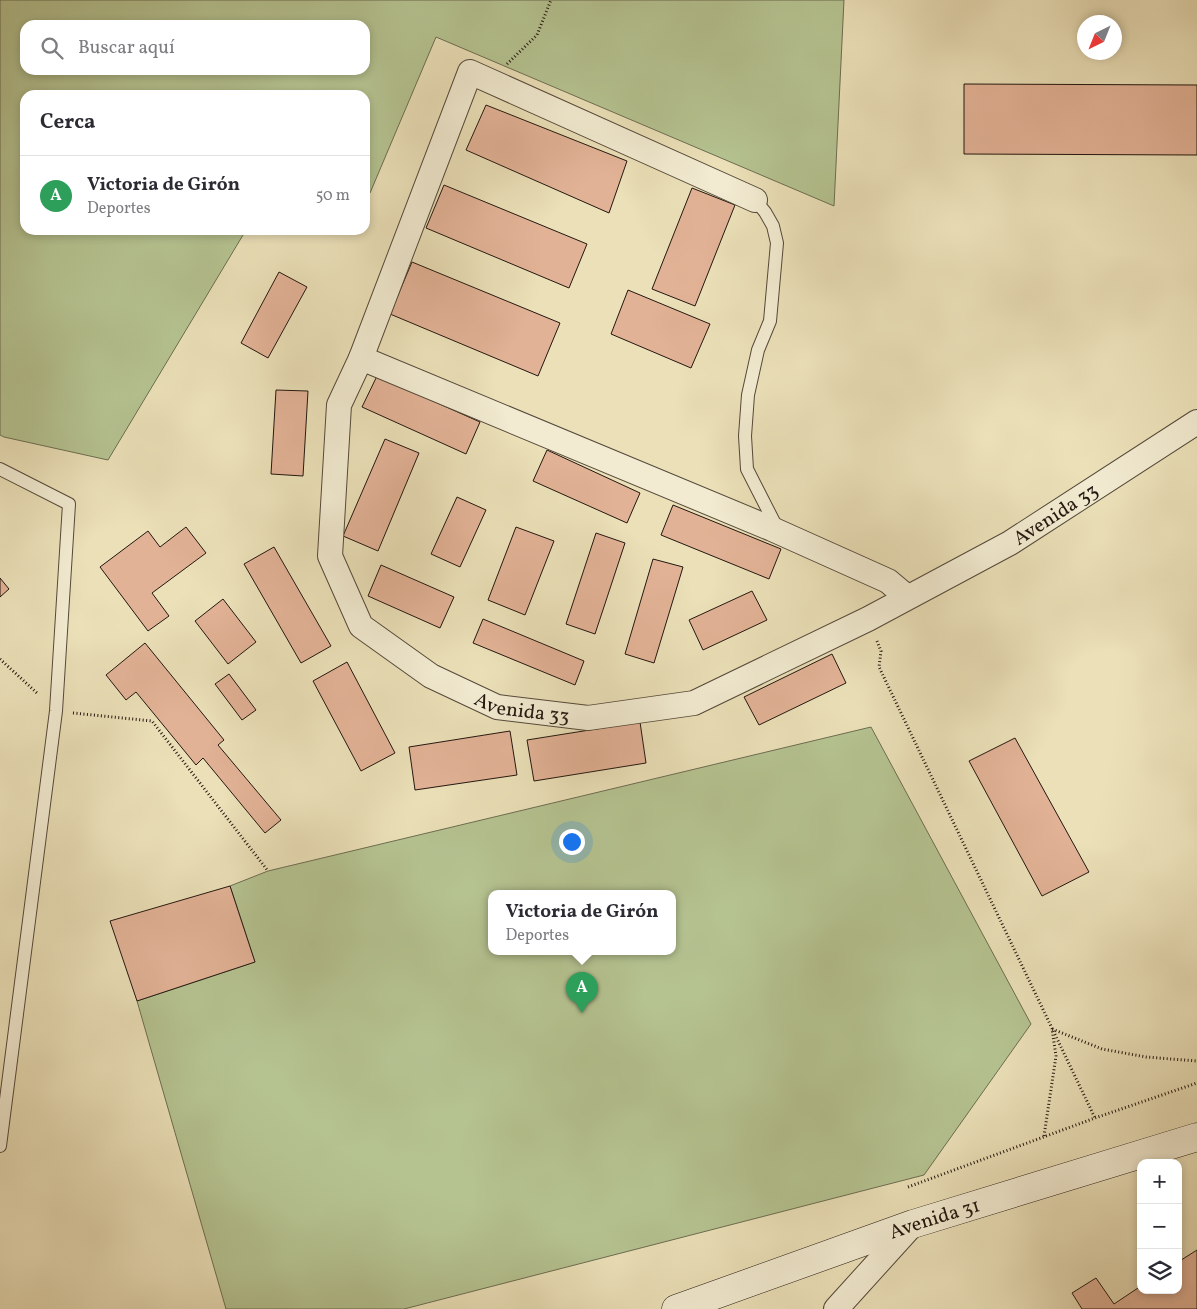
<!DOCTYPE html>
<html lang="es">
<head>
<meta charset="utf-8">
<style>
	:root { --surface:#fff; --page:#f2f2f3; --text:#2b2b33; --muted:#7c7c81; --line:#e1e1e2; --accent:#8f2418 }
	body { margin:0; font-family:Vollkorn,serif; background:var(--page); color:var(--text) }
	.controls { position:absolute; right:15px; bottom:15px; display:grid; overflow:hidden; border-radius:10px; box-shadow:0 2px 8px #0003 }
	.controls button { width:45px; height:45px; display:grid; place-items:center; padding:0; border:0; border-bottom:1px solid var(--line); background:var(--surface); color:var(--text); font:25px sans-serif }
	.compass { position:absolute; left:1077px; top:15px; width:45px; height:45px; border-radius:50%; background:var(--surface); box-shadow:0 2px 8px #0003; rotate:223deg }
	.you { position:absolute; left:571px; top:841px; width:18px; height:18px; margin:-12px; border:4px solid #fff; border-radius:50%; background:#1a73e8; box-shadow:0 0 0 8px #1a73e833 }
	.badge { display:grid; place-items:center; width:32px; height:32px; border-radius:50%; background:var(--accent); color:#fff; font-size:16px; font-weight:700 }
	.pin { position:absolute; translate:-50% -41px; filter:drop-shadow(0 1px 2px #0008) }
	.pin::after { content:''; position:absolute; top:26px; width:18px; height:15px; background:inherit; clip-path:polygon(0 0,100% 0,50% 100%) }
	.popup { position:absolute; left:488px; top:890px; width:188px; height:65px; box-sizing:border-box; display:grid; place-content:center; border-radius:10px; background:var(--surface); filter:drop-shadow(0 1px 4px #0005); font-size:16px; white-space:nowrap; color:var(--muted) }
	.popup b { font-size:19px; color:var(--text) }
	.popup::after { content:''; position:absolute; left:50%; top:100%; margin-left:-10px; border:10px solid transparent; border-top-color:var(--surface) }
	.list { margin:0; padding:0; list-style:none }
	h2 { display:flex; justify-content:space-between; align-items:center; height:65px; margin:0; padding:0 20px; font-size:21px }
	h2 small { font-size:16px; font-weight:400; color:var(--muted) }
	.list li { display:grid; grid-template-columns:32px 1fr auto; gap:15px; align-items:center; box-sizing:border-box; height:80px; padding:0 20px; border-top:1px solid var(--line) }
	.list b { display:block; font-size:19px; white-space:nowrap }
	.list p { margin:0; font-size:16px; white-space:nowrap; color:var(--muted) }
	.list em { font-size:16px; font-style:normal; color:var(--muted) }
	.icon { flex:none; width:28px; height:28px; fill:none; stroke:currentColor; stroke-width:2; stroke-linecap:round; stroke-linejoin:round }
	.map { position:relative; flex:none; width:1197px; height:1309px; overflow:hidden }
	.search { position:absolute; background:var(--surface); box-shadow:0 2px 8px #0003; left:20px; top:20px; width:350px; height:55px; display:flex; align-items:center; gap:12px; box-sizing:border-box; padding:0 18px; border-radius:15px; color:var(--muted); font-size:19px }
	.panel { position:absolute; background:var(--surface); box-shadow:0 2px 8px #0003; left:20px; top:90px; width:350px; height:145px; border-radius:15px }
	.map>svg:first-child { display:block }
</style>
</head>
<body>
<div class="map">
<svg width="1197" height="1309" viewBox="0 0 1197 1309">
	<rect width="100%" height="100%" fill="#ebe0b8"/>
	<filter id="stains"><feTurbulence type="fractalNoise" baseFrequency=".004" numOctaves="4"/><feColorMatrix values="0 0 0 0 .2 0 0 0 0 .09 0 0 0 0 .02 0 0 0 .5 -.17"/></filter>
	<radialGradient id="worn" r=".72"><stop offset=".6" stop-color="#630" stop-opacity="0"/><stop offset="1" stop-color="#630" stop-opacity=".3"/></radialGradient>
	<!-- green -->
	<path fill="#b5c391" stroke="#6c6d50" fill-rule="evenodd" d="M0,0h844l-10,206 -398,-169 -66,156h-5v-98h-340v135h221l-138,230 -104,-23 -4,-2zM25,25h340v45h-340z
		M871,727l160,297 -107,151 -520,134h-178l-89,-308 118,-39 -25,-76 38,-15zM492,894h180v58h-180z"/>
	<!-- building -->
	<path fill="#e2b296" stroke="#22170f" d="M964,84l233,1v70l-233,-1z
		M486,105l141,56 -18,52 -143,-63z
		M444,185l143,59 -18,44 -143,-60z
		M692,188l43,17 -40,101 -43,-17z
		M412,262l148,61 -22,53 -148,-62z
		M279,272l28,15 -39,71 -27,-15z
		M628,290l82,34 -19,44 -80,-34z
		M377,376l103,46 -14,32 -104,-47z
		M276,390l32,1 -5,85 -32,-2z
		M385,439l34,14 -41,98 -35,-15z
		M547,450l93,43 -13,30 -94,-42z
		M457,497l29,13 -26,57 -29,-13z
		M673,505l108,44 -12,30 -108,-44z
		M186,527l20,26 -54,40 17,23 -21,15 -48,-64 48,-36 12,16z
		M516,527l38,14 -29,74 -37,-15z
		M596,533l29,10 -30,91 -29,-10z
		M274,547l57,99 -30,17 -57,-99z
		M653,559l30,8 -29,96 -29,-9z
		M381,565l73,32 -14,31 -72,-32z
		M0,578l9,11 -9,8z
		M752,591l15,29 -64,30 -14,-30z
		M223,599l33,43 -28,22 -33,-43z
		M483,619l101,42 -9,24 -102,-42z
		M145,643l79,97 -6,5 63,75 -16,13 -62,-75 -7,7 -60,-73 -10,8 -20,-25z
		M832,654l14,29 -87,42 -15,-28z
		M347,662l48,91 -34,18 -48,-90z
		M229,674l27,36 -14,10 -27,-36z
		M640,722l6,41 -112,18 -7,-41z
		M510,731l7,44 -102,15 -6,-43z
		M1015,738l74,134 -47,24 -73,-135z
		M230,886l25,76 -118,39 -27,-80z
		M1197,1250v59h-115l-10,-16 24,-15 18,26 27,-18v4h37v-28z"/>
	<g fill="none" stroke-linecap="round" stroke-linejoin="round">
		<defs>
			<path id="service" d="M755,200l10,12 8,14 4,17 -7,78 -12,29 -10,45 -3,41 2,33 27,53 -2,7
				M0,469l69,35 -13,207 -56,435"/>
			<g id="minor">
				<path id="s1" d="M755,200l-285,-128 -109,286 -22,47 -9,151 31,70 70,50 66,31 91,11 106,-15 174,-84 142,-76 187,-121"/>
				<path d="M361,358l411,171 116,52 19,16"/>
				<path d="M836,1309l77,-85"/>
			</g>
			<g id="secondary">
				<path id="s2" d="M676,1309l237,-85 284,-87"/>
			</g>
		</defs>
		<!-- service casing -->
		<use href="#service" stroke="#544939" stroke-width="14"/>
		<!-- minor casing -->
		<use href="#minor" stroke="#544939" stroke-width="26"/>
		<!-- secondary casing -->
		<use href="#secondary" stroke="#22170f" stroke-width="29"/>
		<!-- path -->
		<path stroke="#22170f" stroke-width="3" stroke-dasharray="1 2.5" stroke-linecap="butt" d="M507,64l30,-29 14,-35
			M877,641l4,10 -2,16 216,451
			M0,659l38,35
			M73,713l79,8 116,150
			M1044,1136l12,-80 -4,-27 50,20 44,8 51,4
			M908,1187l187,-69 102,-35"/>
		<!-- service -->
		<use href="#service" stroke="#f2ebd1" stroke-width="12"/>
		<!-- minor -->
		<use href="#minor" stroke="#f2ebd1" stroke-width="24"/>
		<!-- secondary -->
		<use href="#secondary" stroke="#f2ebd1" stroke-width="28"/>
	</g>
	<g text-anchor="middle" stroke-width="4" stroke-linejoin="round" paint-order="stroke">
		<!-- street labels -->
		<g font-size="20" fill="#22170f" stroke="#f2ebd1">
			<text dy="7" stroke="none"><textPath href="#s1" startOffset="1664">Avenida 33</textPath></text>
			<text dy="7" stroke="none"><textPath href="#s1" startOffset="1082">Avenida 33</textPath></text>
			<text dy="7" stroke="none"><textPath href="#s2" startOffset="274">Avenida 31</textPath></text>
		</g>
	</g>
	<rect width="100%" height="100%" filter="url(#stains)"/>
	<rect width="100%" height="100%" fill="url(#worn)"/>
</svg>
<div class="controls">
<button>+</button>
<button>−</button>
<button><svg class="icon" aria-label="layers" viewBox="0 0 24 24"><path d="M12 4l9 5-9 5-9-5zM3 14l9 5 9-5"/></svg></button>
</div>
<svg class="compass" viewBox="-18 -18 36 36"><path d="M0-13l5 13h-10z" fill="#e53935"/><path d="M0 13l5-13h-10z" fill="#7c7c81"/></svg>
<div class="you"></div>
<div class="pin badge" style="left:582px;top:1013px;background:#2e9e5b">A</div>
<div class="popup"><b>Victoria de Girón</b>Deportes</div>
<div class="search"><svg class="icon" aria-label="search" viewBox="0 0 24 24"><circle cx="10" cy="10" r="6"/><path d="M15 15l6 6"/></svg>Buscar aquí</div>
<section class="panel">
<h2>Cerca<small></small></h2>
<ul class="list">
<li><span class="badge" style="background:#2e9e5b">A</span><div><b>Victoria de Girón</b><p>Deportes</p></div><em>50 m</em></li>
</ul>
</section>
</div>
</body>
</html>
